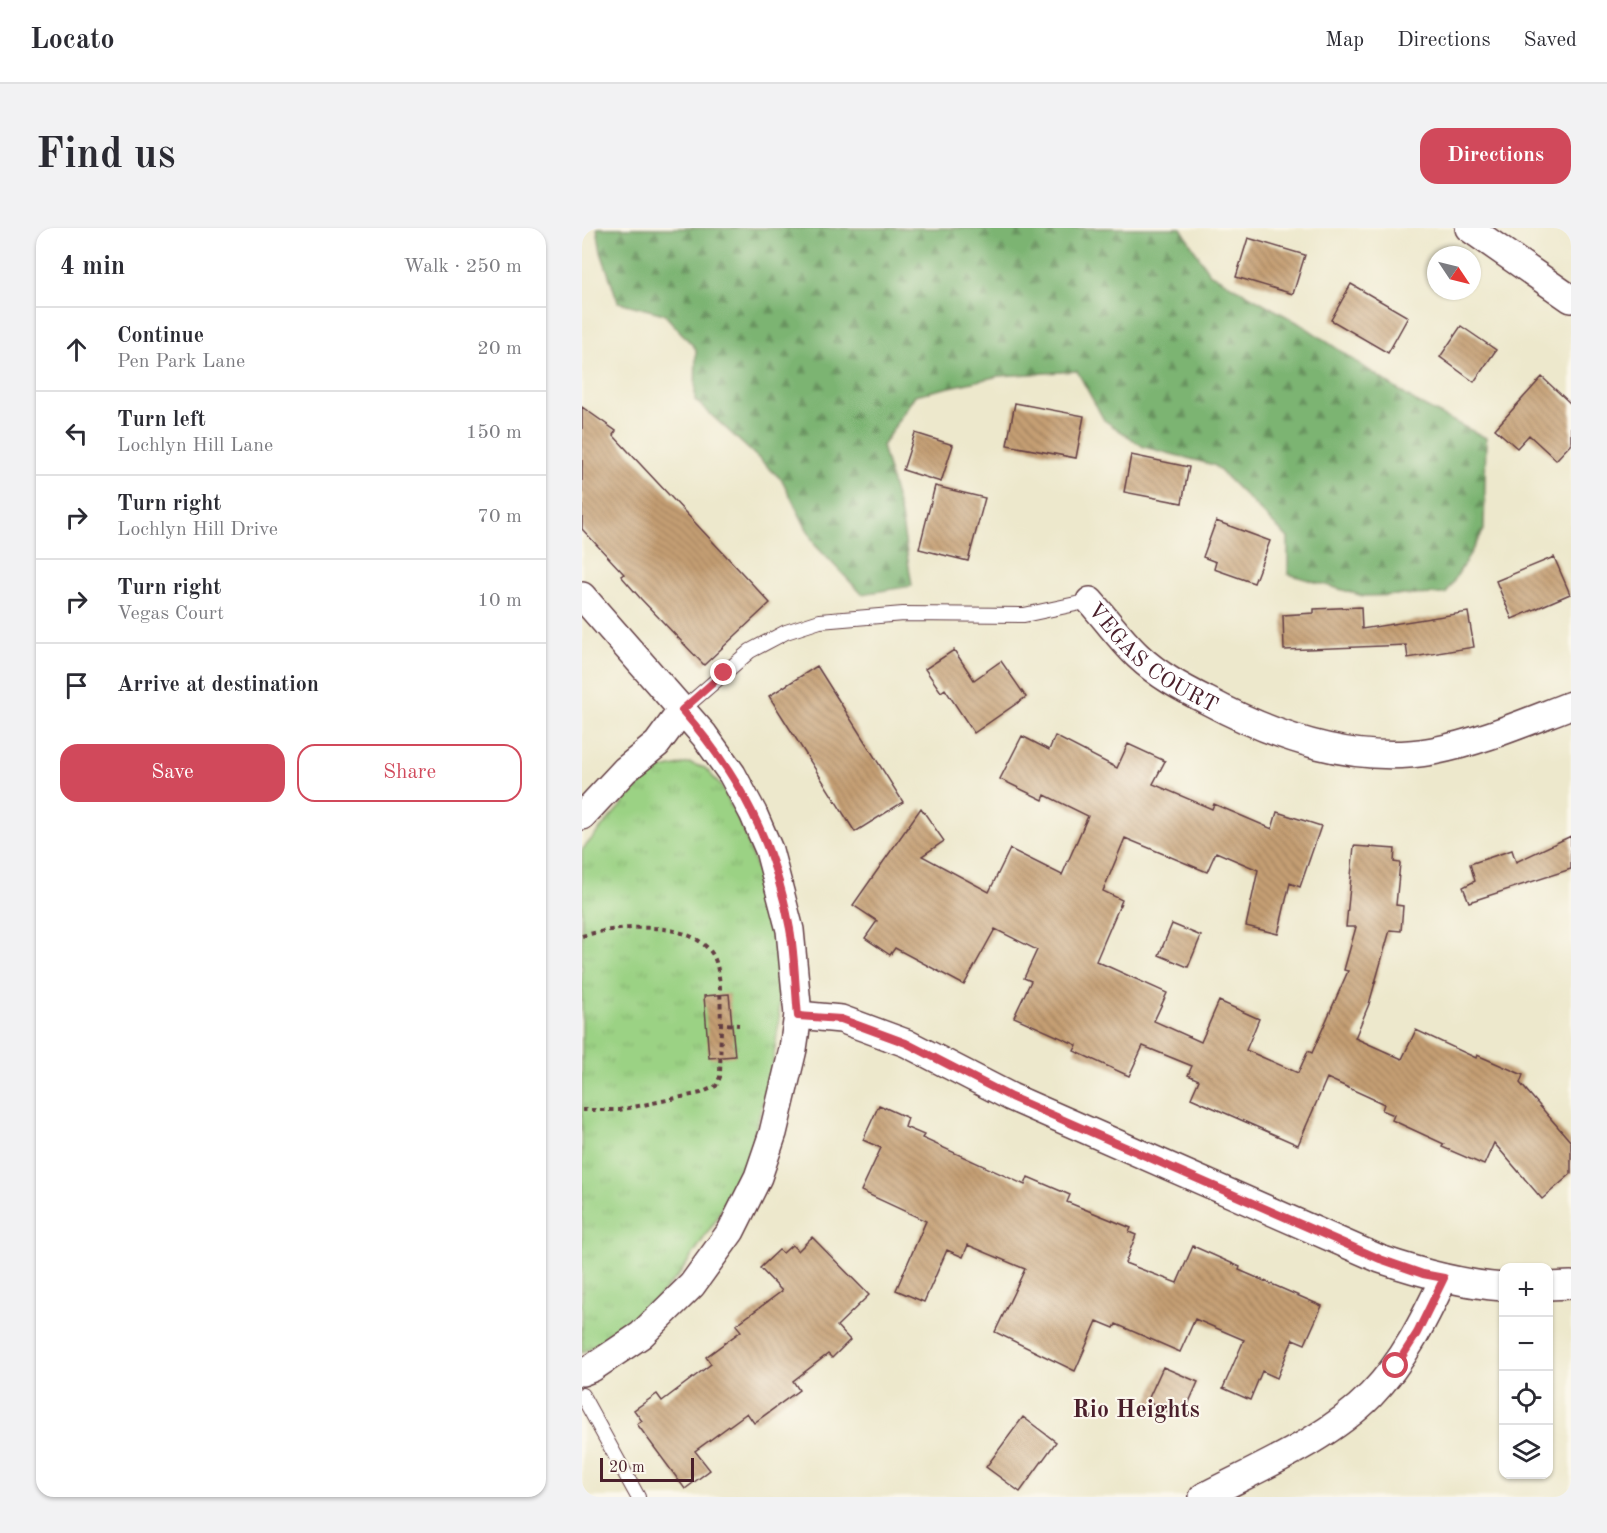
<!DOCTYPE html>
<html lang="en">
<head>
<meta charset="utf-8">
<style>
	:root { --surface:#fff; --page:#f2f2f3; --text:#2b2b33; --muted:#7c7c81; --line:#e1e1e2; --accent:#d1495b }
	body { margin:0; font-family:"Old Standard TT",serif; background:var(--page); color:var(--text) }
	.controls { position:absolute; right:18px; bottom:18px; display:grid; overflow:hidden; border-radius:12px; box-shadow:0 2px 4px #0004 }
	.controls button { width:54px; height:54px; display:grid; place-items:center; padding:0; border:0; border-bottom:2px solid var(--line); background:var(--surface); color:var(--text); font:30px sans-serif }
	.compass { position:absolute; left:845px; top:18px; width:54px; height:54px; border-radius:50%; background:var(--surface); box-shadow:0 2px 4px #0004; rotate:125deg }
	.scale { position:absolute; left:18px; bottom:15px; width:94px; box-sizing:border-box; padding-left:6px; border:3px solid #4a1f2b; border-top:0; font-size:16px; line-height:21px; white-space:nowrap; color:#4a1f2b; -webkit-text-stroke:4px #fbf7ec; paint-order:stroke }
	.stop { position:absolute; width:18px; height:18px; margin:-14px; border:4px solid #d1495b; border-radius:50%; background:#fff }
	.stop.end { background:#d1495b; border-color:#fff; box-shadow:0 2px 6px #0008 }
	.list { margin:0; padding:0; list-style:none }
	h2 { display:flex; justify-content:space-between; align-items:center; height:78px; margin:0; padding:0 24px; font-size:26px }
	h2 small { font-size:20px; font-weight:400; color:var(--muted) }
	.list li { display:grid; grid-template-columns:39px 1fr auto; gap:18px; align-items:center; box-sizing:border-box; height:84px; padding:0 24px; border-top:2px solid var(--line) }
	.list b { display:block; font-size:22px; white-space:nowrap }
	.list p { margin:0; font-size:20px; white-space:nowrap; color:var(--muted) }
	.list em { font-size:20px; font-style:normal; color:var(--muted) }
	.actions { display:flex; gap:12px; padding:18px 24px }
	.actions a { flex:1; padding:14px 0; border:2px solid var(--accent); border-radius:18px; text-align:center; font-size:21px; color:var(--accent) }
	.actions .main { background:var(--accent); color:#fff }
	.icon { flex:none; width:33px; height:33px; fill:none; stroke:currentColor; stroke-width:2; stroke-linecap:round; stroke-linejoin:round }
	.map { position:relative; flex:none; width:989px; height:1269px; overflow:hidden; border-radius:18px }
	header { display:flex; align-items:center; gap:36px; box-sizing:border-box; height:84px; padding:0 30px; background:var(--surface); border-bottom:2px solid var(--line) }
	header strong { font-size:28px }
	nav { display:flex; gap:33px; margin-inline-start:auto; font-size:21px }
	.intro { display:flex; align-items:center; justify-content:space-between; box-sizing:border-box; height:144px; padding:0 36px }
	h1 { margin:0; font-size:42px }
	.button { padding:15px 27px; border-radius:18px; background:var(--accent); color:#fff; font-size:21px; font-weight:700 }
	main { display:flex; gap:36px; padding:0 36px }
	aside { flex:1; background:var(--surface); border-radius:18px; box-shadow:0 2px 4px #0004 }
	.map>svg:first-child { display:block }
</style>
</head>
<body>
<header>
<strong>Locato</strong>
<nav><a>Map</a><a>Directions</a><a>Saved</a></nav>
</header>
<div class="intro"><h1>Find us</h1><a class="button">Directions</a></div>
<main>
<aside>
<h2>4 min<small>Walk · 250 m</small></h2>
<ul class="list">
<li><svg class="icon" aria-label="ahead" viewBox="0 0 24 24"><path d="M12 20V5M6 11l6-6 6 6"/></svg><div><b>Continue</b><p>Pen Park Lane</p></div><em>20 m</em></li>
<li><svg class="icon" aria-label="left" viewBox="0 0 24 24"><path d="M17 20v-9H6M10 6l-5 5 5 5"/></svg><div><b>Turn left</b><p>Lochlyn Hill Lane</p></div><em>150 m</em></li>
<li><svg class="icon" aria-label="right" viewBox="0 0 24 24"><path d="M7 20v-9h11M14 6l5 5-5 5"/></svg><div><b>Turn right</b><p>Lochlyn Hill Drive</p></div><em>70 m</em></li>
<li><svg class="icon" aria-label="right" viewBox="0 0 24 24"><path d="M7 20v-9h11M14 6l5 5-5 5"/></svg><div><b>Turn right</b><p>Vegas Court</p></div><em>10 m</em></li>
<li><svg class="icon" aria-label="arrive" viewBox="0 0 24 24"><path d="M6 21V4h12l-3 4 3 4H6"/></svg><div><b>Arrive at destination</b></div></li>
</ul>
<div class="actions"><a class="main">Save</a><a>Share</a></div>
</aside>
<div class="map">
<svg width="989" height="1269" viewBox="0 0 989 1269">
	<defs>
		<pattern id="forest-firs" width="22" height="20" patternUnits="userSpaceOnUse" patternTransform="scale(1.5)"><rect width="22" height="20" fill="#7cb472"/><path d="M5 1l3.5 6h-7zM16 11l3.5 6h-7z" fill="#68925e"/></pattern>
		<pattern id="park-tufts" width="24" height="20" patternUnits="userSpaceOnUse" patternTransform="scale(1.5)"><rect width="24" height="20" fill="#9bd284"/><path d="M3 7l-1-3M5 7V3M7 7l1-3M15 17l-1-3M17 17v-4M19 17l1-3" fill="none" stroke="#87b472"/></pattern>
		<pattern id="building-back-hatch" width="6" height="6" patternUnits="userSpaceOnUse" patternTransform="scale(1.5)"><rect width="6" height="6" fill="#c59f73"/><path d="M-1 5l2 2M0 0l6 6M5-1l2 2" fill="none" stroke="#a2815f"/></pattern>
	</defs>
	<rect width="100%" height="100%" fill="#fbf7ec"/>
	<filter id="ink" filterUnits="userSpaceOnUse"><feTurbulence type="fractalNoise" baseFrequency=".0167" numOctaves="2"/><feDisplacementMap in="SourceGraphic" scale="12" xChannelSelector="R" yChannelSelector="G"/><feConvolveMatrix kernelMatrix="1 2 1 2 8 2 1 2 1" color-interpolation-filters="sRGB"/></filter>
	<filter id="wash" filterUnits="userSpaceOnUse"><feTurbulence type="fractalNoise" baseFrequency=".008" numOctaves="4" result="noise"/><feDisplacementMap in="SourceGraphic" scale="24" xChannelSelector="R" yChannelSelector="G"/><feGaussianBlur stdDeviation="1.35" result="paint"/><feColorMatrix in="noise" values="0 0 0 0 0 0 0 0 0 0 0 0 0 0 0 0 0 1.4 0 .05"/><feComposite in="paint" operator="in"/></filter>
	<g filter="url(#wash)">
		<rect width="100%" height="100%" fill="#ede8cc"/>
		<!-- forest -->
		<path fill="url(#forest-firs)" stroke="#636a4e" stroke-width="1.5" d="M15,0h584l28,45 93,52 114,77 70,36 -2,92 -38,64 -83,2 -75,-22v-36l-74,-73 -70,-18 -40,-27 -27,-49 -78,5 -84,19 -33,51 19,70 11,70 -50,8 -47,-49 -33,-65 -87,-80 1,-51 -32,-35 -46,-12 -17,-50z"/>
		<!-- park -->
		<path fill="url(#park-tufts)" stroke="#727858" stroke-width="1.5" d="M107,535l16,5 17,19 22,45 21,62 15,77 -1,50 -7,46 -22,84 -34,69 -37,55 -47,49 -50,29v-503l49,-56 27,-24z"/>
		<g id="blocks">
			<!-- building -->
			<path fill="url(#building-back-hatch)" d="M666,10l57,17 -12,39 -57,-17z
				M769,56l57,33 -20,36 -57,-33z
				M879,98l35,24 -22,32 -34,-25z
				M960,149l29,27v40l-15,16 -27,-25 -12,13 -22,-19z
				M433,175l69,13 -8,42 -69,-13z
				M0,179l34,24 -3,4 157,168 -66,62 -63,-66 -20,-23 3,-2 -42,-45z
				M333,205l38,12 -12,37 -38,-12z
				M549,227l58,12 -7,36 -58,-11z
				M353,258l50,12 -17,63 -49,-12z
				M634,293l54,20 -16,42 -40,-14 2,-7 -13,-5z
				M972,329l16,37 -58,25 -16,-38z
				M779,379l1,22 106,-17 6,35 -66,11 -2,-13 -122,5 -1,-35 31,-2v-4z
				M372,422l20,30 27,-19 25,36 -52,36 -29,-44 -4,3 -16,-23z
				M235,438l86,136 -48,30 -86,-136z
				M440,508l27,14 6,-14 62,32 11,-24 37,17 -12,23 59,25 2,-5 58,25 5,-17 44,14 -21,61 -10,-4 -12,51 -32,-8 12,-56 -42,-18 -9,20 -82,-34 -22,53 19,9 -26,61 71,32 -13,28 47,21 18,-41 40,18 -13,31 52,23 10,-22 4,2 36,-82 -4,-1 12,-43h-10l8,-81 41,3 -1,13 6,1 -4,42 7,1 -2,25 -11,-1 -21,74 -14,34 47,21 14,-29 60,28 1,-3 46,20 -3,8 51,59v32l-29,25 -48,-56 -10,22 -42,-18 2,-3 -52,-24 2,-5 -12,-5 2,-6 -57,-26 -29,67 -107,-47 8,-18 -11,-5 4,-9 -49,-20 -14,30 -55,-25 3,-6 -63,-28 17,-36 -7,-3 13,-28 -42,-21 -31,56 -69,-37 -5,7 -25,-17 12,-17 -24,-16 68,-97 23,33 -22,15 67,36 21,-43 52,26 26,-59 -43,-21 -2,5 -43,-21z
				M989,608v33l-102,33 -6,-15 12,-6 -5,-17 42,-14 4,12z
				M590,696l29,12 -13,31 -29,-12z
				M147,766l6,62 -26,2 -5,-62z
				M297,877l29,13 -3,9 19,8 -2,3 103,47 3,-8 42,18 -3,7 64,26 -2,4 7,3 -11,28 52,20 16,-37 47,21 -1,3 83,36 -17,38 -12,-5 -16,39 -15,-7 -12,29 -27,-12 21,-48 -49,-21 -15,33 -64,-28 -2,4 -17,-7 -22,50 -80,-39 30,-63 -57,-24 -5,12 -16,-7 -23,52 -28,-12 30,-69 -65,-30 20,-43 -18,-8z
				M230,1009l57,58 -32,31 13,14 -18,18 -4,-4 -35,27 6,9 -45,33 -7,-10 -52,38 15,19 -25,19 -48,-65 5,-3 -8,-11 23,-16 5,7 49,-37 -5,-7 35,-26 -5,-6 46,-34 -22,-23 19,-18 4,3 9,-8 6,6z
				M581,1139l35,15 -16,36 -35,-16z
				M441,1189l33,25 -36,50 -34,-25z"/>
		</g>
	</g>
	<g filter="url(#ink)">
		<use href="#blocks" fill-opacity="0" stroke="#623d43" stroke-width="1.5"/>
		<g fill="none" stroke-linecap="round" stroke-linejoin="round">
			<defs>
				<path id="lane" d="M100,482l68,-59 36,-19 34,-11 83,-7 121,1 66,-14
					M0,1167l56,102"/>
				<g id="street">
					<path d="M887,0l102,71"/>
					<path d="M0,368l122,139 28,39 21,39 16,37 21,80 8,85 -5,34 -20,84 -15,44 -27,54 -39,54 -51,50 -49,33 -10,4"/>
					<path id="s1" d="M508,373c16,18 30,38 48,55 20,19 44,32 68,44 69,37 148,65 227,51 47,-9 93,-29 138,-46"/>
					<path d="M0,588l43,-46 32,-26 25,-34"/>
					<path d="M216,787l43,4 65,24 105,54 369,162c41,14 81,25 123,28"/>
					<path d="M966,1058l23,-1"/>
					<path d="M621,1269c55,-29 124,-57 168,-102 33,-34 53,-75 73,-117"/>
				</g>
			</defs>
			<!-- lane casing -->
			<use href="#lane" stroke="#623d43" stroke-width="16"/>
			<!-- street casing -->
			<use href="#street" stroke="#623d43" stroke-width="30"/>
			<!-- path -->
			<path stroke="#623d43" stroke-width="4" stroke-dasharray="4.5 4.5" stroke-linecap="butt" d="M0,708c35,-10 108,-18 131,19 9,16 7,50 8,69l18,1
				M0,882h37l82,-17 15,-7 4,-9 1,-53"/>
			<!-- lane -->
			<use href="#lane" stroke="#fff" stroke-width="14"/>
			<!-- street -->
			<use href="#street" stroke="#fff" stroke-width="27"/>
		</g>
	</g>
	<g fill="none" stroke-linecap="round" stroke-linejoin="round" filter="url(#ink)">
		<!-- route -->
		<path stroke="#d1495b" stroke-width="8" d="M142,445l-42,37c58,66 92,132 108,219 5,28 5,58 8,87l43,3 65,24 105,54 369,162 43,15 21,4 -27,55 -21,33"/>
	</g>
	<g text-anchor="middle" stroke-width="4.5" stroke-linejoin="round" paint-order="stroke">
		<!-- street labels -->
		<g font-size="22" fill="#4a1f2b" stroke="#fbf7ec">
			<text dy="8" stroke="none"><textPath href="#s1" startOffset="86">VEGAS COURT</textPath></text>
		</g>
		<!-- neighbourhood labels -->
		<g font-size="24" font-weight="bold" fill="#4a1f2b" stroke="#fbf7ec">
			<text x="554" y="1189">Rio Heights</text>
		</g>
	</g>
</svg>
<div class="controls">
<button>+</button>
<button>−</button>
<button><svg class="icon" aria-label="locate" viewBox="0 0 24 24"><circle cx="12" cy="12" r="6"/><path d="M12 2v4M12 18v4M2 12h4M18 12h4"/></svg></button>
<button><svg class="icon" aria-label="layers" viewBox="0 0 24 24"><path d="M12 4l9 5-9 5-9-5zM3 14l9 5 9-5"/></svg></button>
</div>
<svg class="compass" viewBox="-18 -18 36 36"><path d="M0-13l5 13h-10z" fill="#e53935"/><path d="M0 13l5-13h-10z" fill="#7c7c81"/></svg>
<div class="scale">20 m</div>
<div class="stop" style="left:814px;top:1138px"></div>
<div class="stop end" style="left:142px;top:445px"></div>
</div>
</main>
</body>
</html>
